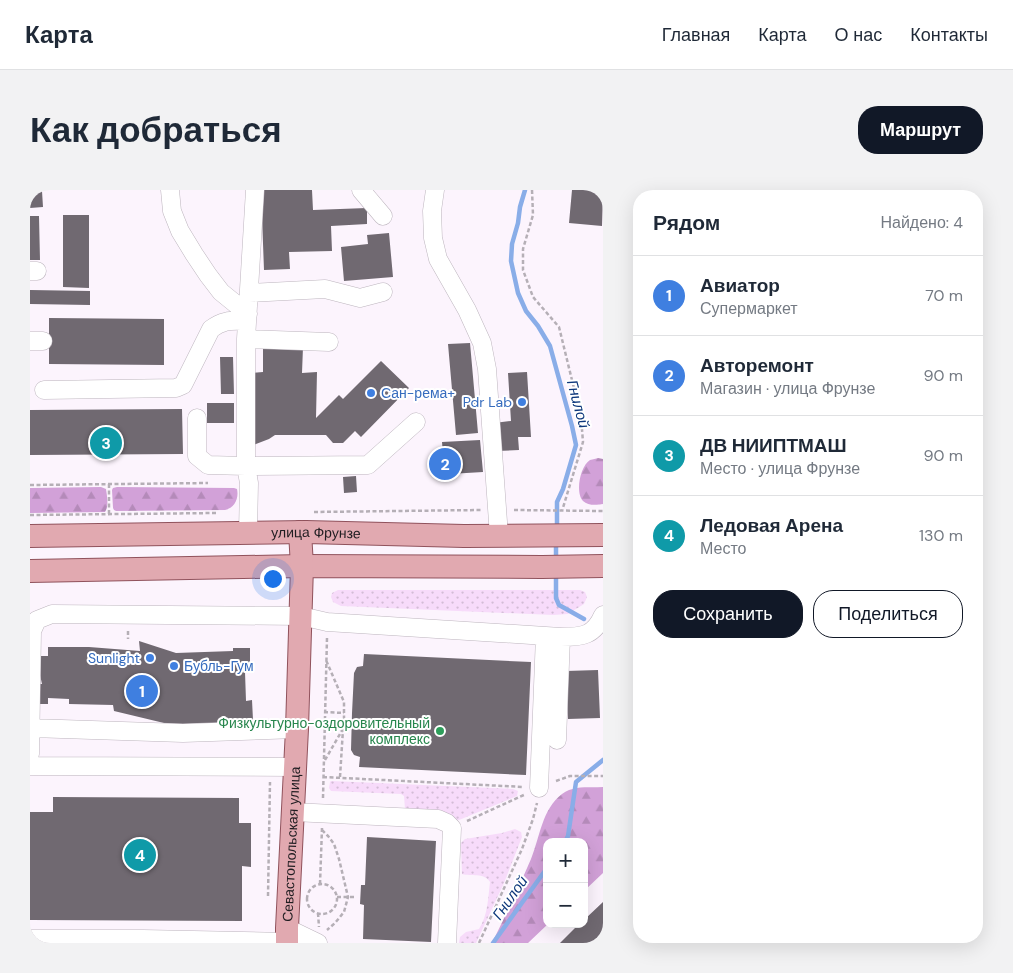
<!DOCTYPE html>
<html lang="ru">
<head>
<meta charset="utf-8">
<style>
	:root { --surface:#fff; --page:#f2f2f3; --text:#1f2937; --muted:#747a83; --line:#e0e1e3; --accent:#111827 }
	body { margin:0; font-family:"DM Sans",sans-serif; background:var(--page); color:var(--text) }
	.controls { position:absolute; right:15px; bottom:15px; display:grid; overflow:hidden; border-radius:10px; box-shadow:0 5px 20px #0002 }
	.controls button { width:45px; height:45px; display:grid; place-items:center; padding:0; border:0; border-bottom:1px solid var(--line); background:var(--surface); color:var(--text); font:25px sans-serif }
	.you { position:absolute; left:242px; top:388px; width:18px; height:18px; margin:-12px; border:4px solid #fff; border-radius:50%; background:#1a73e8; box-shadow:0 0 0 8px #1a73e833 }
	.badge { display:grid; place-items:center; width:32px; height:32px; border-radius:50%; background:var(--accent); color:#fff; font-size:16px; font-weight:700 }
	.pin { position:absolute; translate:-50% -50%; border:2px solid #fff; box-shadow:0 1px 5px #0006 }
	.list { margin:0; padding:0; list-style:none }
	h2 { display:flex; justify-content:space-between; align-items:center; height:65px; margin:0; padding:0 20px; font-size:21px }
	h2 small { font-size:16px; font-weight:400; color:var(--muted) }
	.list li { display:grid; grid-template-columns:32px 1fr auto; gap:15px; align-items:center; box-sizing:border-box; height:80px; padding:0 20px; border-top:1px solid var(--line) }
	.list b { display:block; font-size:19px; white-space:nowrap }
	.list p { margin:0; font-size:16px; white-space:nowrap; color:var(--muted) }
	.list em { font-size:16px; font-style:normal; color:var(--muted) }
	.actions { display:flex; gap:10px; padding:15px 20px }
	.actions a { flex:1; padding:11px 0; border:1px solid var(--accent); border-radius:20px; text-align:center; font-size:18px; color:var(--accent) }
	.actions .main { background:var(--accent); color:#fff }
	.map { position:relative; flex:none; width:573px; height:753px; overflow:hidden; border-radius:20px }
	header { display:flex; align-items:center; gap:30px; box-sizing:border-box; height:70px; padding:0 25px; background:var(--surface); border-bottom:1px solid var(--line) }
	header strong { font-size:24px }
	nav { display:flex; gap:28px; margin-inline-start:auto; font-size:18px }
	.intro { display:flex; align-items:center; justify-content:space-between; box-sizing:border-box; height:120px; padding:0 30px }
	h1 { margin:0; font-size:35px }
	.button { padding:12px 22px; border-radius:20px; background:var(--accent); color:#fff; font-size:18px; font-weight:700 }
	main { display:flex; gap:30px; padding:0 30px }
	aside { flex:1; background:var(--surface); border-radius:20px; box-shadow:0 5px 20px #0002 }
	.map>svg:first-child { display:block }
</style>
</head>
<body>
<header>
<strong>Карта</strong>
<nav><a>Главная</a><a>Карта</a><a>О нас</a><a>Контакты</a></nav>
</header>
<div class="intro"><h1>Как добраться</h1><a class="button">Маршрут</a></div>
<main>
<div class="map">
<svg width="573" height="753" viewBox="0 0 573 753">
	<defs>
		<pattern id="grass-dots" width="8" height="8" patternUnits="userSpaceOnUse" patternTransform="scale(1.25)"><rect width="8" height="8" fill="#f7dbfa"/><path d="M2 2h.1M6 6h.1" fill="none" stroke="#d3bcd6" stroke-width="1.8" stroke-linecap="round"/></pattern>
		<pattern id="forest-firs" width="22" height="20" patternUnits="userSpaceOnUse" patternTransform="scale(1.25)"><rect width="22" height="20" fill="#d2a1d8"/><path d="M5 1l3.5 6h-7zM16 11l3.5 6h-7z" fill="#b48ab9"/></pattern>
	</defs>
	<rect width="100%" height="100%" fill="#fcf4fd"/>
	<!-- grass -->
	<path fill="url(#grass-dots)" d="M308,400h242l5,2 2,5 -3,7 -16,10 -15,1 -212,-9 -8,-4 -2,-5 1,-4z
		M301,591l182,8 5,2 -1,5 -58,24 -10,-1 -44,-10 -1,-13 -3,-2 -70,-3 -2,-3 1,-6z
		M485,639l6,3 1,5 -18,46 -28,60h-17l1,-6 6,-5 13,-3c9,-14 9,-31 11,-47 -6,-10 -19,-5 -28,-8l-1,-31 4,-4 37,-6z"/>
	<!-- forest -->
	<path fill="url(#forest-firs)" d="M568,268l5,1v45c-6,1 -15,2 -20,-3 -8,-8 -3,-35 7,-41 3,-1 6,-1 8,-2z
		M71,297l5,2c1,7 3,17 -1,23l-75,1v-25z
		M87,297l117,1 3,1c2,9 -2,19 -12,21l-109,1 -2,-1 -1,-2 -1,-18 1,-2z
		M573,597v86l-19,18v-49h-37v82h1l-20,19h-36c14,-28 27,-56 39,-84 9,-22 11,-50 31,-65 12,-9 27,-6 41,-7z"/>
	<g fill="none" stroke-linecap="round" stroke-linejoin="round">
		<!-- stream -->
		<path stroke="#89ade8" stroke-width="4.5" d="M495,0l-5,17 -2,16 -6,21 -1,17 7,32 8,18 12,15 12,20 22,80 4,19 -13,44 -6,13v28
			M526,370v-17
			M526,383v25l3,7 25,14
			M535,652l3,-6 8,-54 27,-22
			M463,753l54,-75"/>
	</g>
	<!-- building -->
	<path fill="#706971" d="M231,0h51l1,20 54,-2v16l-36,2 1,25 -43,1 1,17 -26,1z
		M542,0h31l-1,36 -33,-3z
		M12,1l1,16 -13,1v-16z
		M33,25h26v73l-26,-1z
		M0,26h9l1,44h-10z
		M359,43l4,44 -49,4 -3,-34 27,-3 -1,-9z
		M0,100l60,1v14l-60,-1z
		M19,128l115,1v46l-115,-1z
		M440,153l8,90 -22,2 -8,-91z
		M233,156l40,1 -1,26 15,-1 -1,46 23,-23 4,4 38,-38 28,27 -48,49 -6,-6 -12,12h-10l-7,-8h-51l-6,4 -16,6 -1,-72 11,-1z
		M190,167h13l1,37h-13z
		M497,182l4,65h-13l1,13 -23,1 -2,-28 17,-2 -3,-48z
		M177,213h27v20h-27z
		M152,219l1,45 -153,1v-45z
		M450,250l3,32 -50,3 -2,-20 12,-1 -1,-12z
		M326,286l1,16 -13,1 -1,-16z
		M109,451l37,12 57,-2v-3h17v24h-5l1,29 6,-1 1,20h-7v8l-59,-1 -23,-4 -50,-12 -1,-6 -44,-1v-5l-21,-1v6h-9l-1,-20h4l-4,-18 2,-10h8v-9h41l51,4z
		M334,464l167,8 -5,113 -167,-8 1,-10 -6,-2 -3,-5 1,-37 2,-40 3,-6 6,-1z
		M568,480l2,48 -32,1 -2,-48z
		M23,607l186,1v25h12v44l-9,-1v55l-212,-1v-108h23z
		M337,647l69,4 -5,101 -68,-3 1,-34 -4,-1 1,-19h4z
		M573,712v41h-43l19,-19h5v-4z"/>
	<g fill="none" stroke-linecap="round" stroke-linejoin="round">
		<defs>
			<path id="minor" d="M140,0l2,21 8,20 14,23 14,21 13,17 27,22
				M331,0l22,26
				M405,0l-3,21 1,27 5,21 29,51 15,33 5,26 12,167
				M0,81h7
				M219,103l76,-4 35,9 23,-6
				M216,149l83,3
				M0,151h13
				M14,200l132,-2 7,-3 28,-56c13,-10 21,-8 36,-8
				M167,228v38l11,9 38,1 122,-1 48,-43
				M218,343l1,-50 -3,-17v-127l9,-149
				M1,538l152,5 114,-4
				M527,550l4,-103
				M0,564l2,-123 5,-11 15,-6 249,2 26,6 234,15c21,0 33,-1 42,-22
				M0,576l265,1
				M509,598l6,-152
				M263,622l145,7 9,4 5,5 -5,115
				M257,738l31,15
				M0,749h113l144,3"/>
			<g id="major">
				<path id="s1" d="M0,346l276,-4 158,4 139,-1"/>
				<path d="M0,381l272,-5 240,1 61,-1"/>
				<path id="s2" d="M257,753v-15l10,-199 5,-163 -2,-34"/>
			</g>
		</defs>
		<!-- minor casing -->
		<use href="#minor" stroke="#bdb5be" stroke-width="19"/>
		<!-- major casing -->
		<use href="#major" stroke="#90525c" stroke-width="24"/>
		<!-- path -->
		<path stroke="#b5afb6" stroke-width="2.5" stroke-dasharray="4 2.5" stroke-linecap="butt" d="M502,0l1,25 -10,34v21l10,27 26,30 22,90 2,25 -21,69
			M79,294v30
			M0,295l178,-2
			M484,320l89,1
			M284,322l167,-2
			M0,325l186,-2
			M98,441v8
			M294,522l20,1
			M295,570l19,-33v-25l-18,-42
			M293,587l201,10
			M310,587l3,-48
			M526,591l14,-5h33
			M293,608l4,-160
			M437,631l59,-27
			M292,640l6,6 6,8 5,15 9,38 -4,15 -9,11 -8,7
			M277 709a15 15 0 1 1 30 0a15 15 0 1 1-30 0Z
			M290,694l2,-56
			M238,706l2,-114
			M307,707h19
			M288,723l1,14
			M449,753l43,-94 11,-30 4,-16"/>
		<!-- minor -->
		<use href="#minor" stroke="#fff" stroke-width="18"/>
		<!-- major -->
		<use href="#major" stroke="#e1a9b0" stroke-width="22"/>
	</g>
	<!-- markers -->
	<g fill="#3f7fe0" stroke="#fff" stroke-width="2">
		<circle cx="341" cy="203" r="5"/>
		<circle cx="492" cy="212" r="5"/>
		<circle cx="120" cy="468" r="5"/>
		<circle cx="144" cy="476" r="5"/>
	</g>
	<circle fill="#2e9e5b" stroke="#fff" stroke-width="2" cx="410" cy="541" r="5"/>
	<g text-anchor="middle" stroke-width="4" stroke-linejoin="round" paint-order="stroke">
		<!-- shop labels -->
		<g font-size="14" fill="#366cbe" stroke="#fff" text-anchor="start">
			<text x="351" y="208">Сан-рема+</text>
			<text x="482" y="217" text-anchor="end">Pdr Lab</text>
			<text x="110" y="473" text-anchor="end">Sunlight</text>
			<text x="154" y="481">Бубль-Гум</text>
		</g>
		<!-- street labels -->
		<g font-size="14" fill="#201d21" stroke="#fff">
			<text dy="5" stroke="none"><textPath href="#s1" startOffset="286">улица Фрунзе</textPath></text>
			<text dy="5" stroke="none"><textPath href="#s2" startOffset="99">Севастопольская улица</textPath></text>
		</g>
		<!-- leisure labels -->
		<g font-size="14" fill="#27864d" stroke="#fff" text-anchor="end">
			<text x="400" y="538">Физкультурно-оздоровительный<tspan x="400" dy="16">комплекс</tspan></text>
		</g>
		<!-- water labels -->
		<g font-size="15" font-style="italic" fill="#0d377b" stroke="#fff">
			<text transform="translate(548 214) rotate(75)" y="5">Гнилой</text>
			<text transform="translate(480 708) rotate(-55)" y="5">Гнилой</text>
		</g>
	</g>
</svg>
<div class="controls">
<button>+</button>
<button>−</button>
</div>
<div class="you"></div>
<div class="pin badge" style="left:112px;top:501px;background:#3f7fe0">1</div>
<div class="pin badge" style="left:415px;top:274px;background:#3f7fe0">2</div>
<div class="pin badge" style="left:76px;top:253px;background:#0f9aa8">3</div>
<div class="pin badge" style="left:110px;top:665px;background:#0f9aa8">4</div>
</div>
<aside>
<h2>Рядом<small>Найдено: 4</small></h2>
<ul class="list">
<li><span class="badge" style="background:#3f7fe0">1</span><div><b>Авиатор</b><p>Супермаркет</p></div><em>70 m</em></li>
<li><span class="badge" style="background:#3f7fe0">2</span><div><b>Авторемонт</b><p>Магазин · улица Фрунзе</p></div><em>90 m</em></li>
<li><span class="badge" style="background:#0f9aa8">3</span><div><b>ДВ НИИПТМАШ</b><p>Место · улица Фрунзе</p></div><em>90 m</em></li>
<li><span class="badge" style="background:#0f9aa8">4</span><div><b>Ледовая Арена</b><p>Место</p></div><em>130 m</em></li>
</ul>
<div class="actions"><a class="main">Сохранить</a><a>Поделиться</a></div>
</aside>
</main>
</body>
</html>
